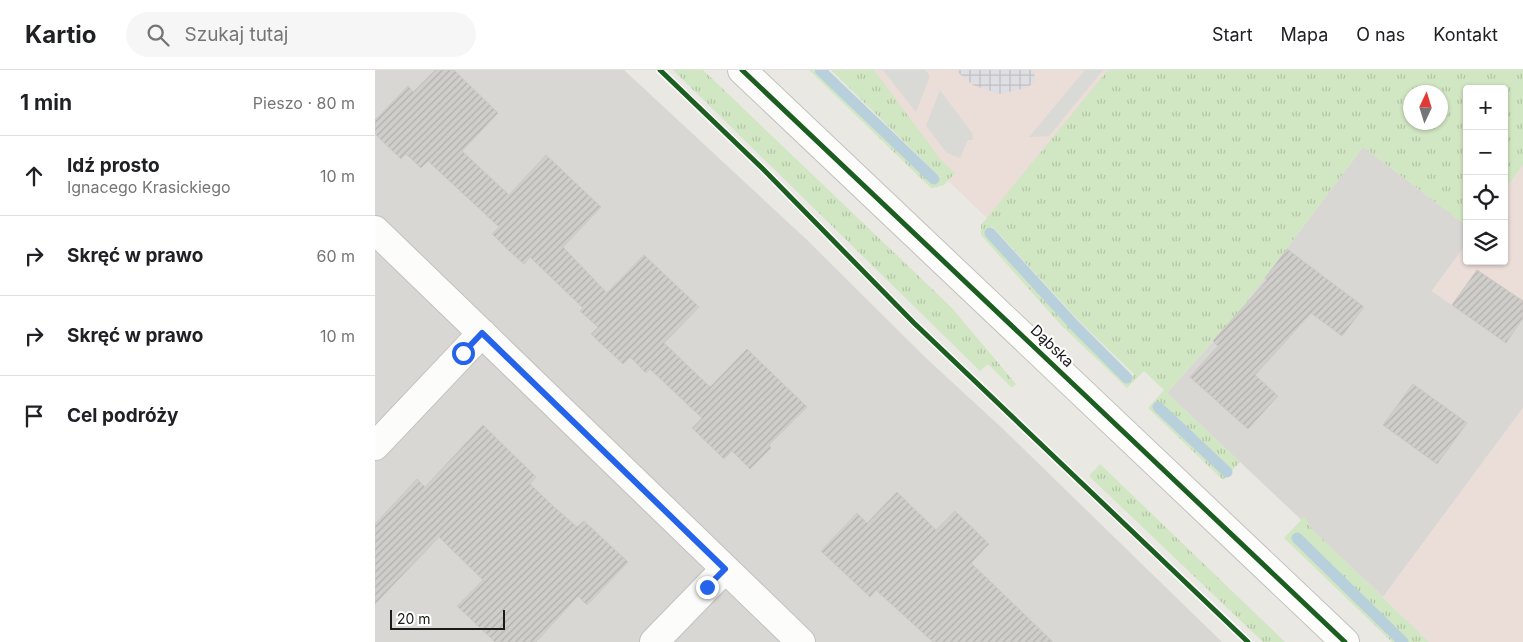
<!DOCTYPE html>
<html lang="pl">
<head>
<meta charset="utf-8">
<style>
	:root { --surface:#fff; --page:#f6f6f6; --text:#202124; --muted:#757577; --line:#e0e0e0 }
	body { margin:0; font-family:Inter,sans-serif; background:var(--page); color:var(--text) }
	.controls { position:absolute; right:15px; top:15px; display:grid; overflow:hidden; border-radius:5px; box-shadow:0 1px 4px #0004 }
	.controls button { width:45px; height:45px; display:grid; place-items:center; padding:0; border:0; border-bottom:1px solid var(--line); background:var(--surface); color:var(--text); font:25px sans-serif }
	.compass { position:absolute; left:1028px; top:15px; width:45px; height:45px; border-radius:50%; background:var(--surface); box-shadow:0 1px 4px #0004; rotate:4deg }
	.scale { position:absolute; left:15px; bottom:12px; width:115px; box-sizing:border-box; padding-left:5px; border:2px solid #1a1a1a; border-top:0; font-size:14px; line-height:18px; white-space:nowrap; color:#1a1a1a; -webkit-text-stroke:4px #fff; paint-order:stroke }
	.stop { position:absolute; width:15px; height:15px; margin:-11px; border:4px solid #2563eb; border-radius:50%; background:#fff }
	.stop.end { background:#2563eb; border-color:#fff; box-shadow:0 1px 5px #0008 }
	.list { margin:0; padding:0; list-style:none }
	h2 { display:flex; justify-content:space-between; align-items:center; height:65px; margin:0; padding:0 20px; font-size:21px }
	h2 small { font-size:16px; font-weight:400; color:var(--muted) }
	.list li { display:grid; grid-template-columns:32px 1fr auto; gap:15px; align-items:center; box-sizing:border-box; height:80px; padding:0 20px; border-top:1px solid var(--line) }
	.list b { display:block; font-size:19px; white-space:nowrap }
	.list p { margin:0; font-size:16px; white-space:nowrap; color:var(--muted) }
	.list em { font-size:16px; font-style:normal; color:var(--muted) }
	.icon { flex:none; width:28px; height:28px; fill:none; stroke:currentColor; stroke-width:2; stroke-linecap:round; stroke-linejoin:round }
	.map { position:relative; flex:none; width:1148px; height:572px; overflow:hidden }
	header { display:flex; align-items:center; gap:30px; box-sizing:border-box; height:70px; padding:0 25px; background:var(--surface); border-bottom:1px solid var(--line) }
	header strong { font-size:24px }
	nav { display:flex; gap:28px; margin-inline-start:auto; font-size:18px }
	.search { width:350px; height:45px; background:var(--page); display:flex; align-items:center; gap:12px; box-sizing:border-box; padding:0 18px; border-radius:28px; color:var(--muted); font-size:19px }
	main { display:flex }
	aside { flex:1; background:var(--surface) }
	.map>svg:first-child { display:block }
</style>
</head>
<body>
<header>
<strong>Kartio</strong>
<div class="search"><svg class="icon" aria-label="search" viewBox="0 0 24 24"><circle cx="10" cy="10" r="6"/><path d="M15 15l6 6"/></svg>Szukaj tutaj</div>
<nav><a>Start</a><a>Mapa</a><a>O nas</a><a>Kontakt</a></nav>
</header>
<main>
<aside>
<h2>1 min<small>Pieszo · 80 m</small></h2>
<ul class="list">
<li><svg class="icon" aria-label="ahead" viewBox="0 0 24 24"><path d="M12 20V5M6 11l6-6 6 6"/></svg><div><b>Idź prosto</b><p>Ignacego Krasickiego</p></div><em>10 m</em></li>
<li><svg class="icon" aria-label="right" viewBox="0 0 24 24"><path d="M7 20v-9h11M14 6l5 5-5 5"/></svg><div><b>Skręć w prawo</b></div><em>60 m</em></li>
<li><svg class="icon" aria-label="right" viewBox="0 0 24 24"><path d="M7 20v-9h11M14 6l5 5-5 5"/></svg><div><b>Skręć w prawo</b></div><em>10 m</em></li>
<li><svg class="icon" aria-label="arrive" viewBox="0 0 24 24"><path d="M6 21V4h12l-3 4 3 4H6"/></svg><div><b>Cel podróży</b></div></li>
</ul>
</aside>
<div class="map">
<svg width="1148" height="572" viewBox="0 0 1148 572">
	<defs>
		<pattern id="grass-tufts" width="24" height="20" patternUnits="userSpaceOnUse" patternTransform="scale(1.25)"><rect width="24" height="20" fill="#d1e6c2"/><path d="M3 7l-1-3M5 7V3M7 7l1-3M15 17l-1-3M17 17v-4M19 17l1-3" fill="none" stroke="#b3c5a6"/></pattern>
		<pattern id="plaza-grid" width="8" height="8" patternUnits="userSpaceOnUse" patternTransform="scale(1.25)"><rect width="8" height="8" fill="#dfdee2"/><path d="M0 4h8M4 0v8" fill="none" stroke="#bfbec1"/></pattern>
		<pattern id="building-hatch" width="6" height="6" patternUnits="userSpaceOnUse" patternTransform="scale(1.25)"><rect width="6" height="6" fill="#d0ceca"/><path d="M-1 1l2-2M0 6l6-6M5 7l2-2" fill="none" stroke="#b2b0ad"/></pattern>
	</defs>
	<rect width="100%" height="100%" fill="#e9e8e3"/>
	<!-- residential -->
	<path fill="#d8d7d4" d="M0,0h249l182,169 121,120 75,69 220,214h-847z
		M988,77l104,79v17l-35,48 20,14 71,13v90l-140,189 -216,-204 72,-81z"/>
	<!-- commercial -->
	<path fill="#ebddd8" d="M458,0h278l-123,149z
		M1148,95v153l-71,-13 -20,-14 35,-48v18h37v-70z
		M1148,338v234h-94l-46,-45z"/>
	<!-- grass -->
	<path fill="url(#grass-tufts)" fill-rule="evenodd" d="M298,0h30l248,237 65,77 -4,4 -24,-24 -8,7z
		M434,0h4l120,115 7,-8 -109,-107h43l67,90 14,13 -11,12 -13,3z
		M733,0h415v95l-19,26v-102h-37v137l-104,-79 -124,165 -72,81 73,69 -17,18 -75,-72 16,-18 -20,-19 -17,17 -66,-63 -80,-90v-10zM1036,22h30v30h-30zM617,156l88,96 54,52 -7,9 -55,-53 -87,-97z
		M725,394l185,178h-22l-174,-166z
		M930,446l6,12 118,114h-37l-108,-104z"/>
	<!-- parking -->
	<path fill="#d9d9d6" d="M508,0h42l5,6 -14,36z
		M710,0h18l-54,66 -20,1z
		M565,20l32,43 1,7h-5l-8,18 -13,-5 -21,-27z"/>
	<!-- plaza -->
	<path fill="url(#plaza-grid)" d="M580,0h79l1,11 -8,7 -28,6 -26,-9z"/>
	<g fill="none" stroke-linecap="round" stroke-linejoin="round">
		<!-- stream -->
		<path stroke="#b7d0db" stroke-width="11" d="M445,0l114,109
			M615,163l85,93 52,52
			M783,337l69,65
			M922,468l106,104"/>
	</g>
	<!-- building -->
	<path fill="url(#building-hatch)" stroke="#ccc9c4" d="M60,0h19l44,43 -36,38 47,44 37,-40 55,52 -38,40 44,46 37,-38 55,52 -35,36 46,44 37,-38 60,58 -38,38 2,3 -21,21 -18,-18 -8,8 -32,-31 10,-10 -52,-49 -4,4 -16,-16 -7,7 -32,-30 7,-7 -18,-16 3,-3 -53,-51 -6,7 -16,-14 -16,-16 7,-7 -71,-66 -7,7 -15,-14 -5,5 -26,-25v-14l33,-34 5,6z
		M912,179l77,58 -22,29 -31,-23 -56,62 23,21 -30,33 -58,-52 28,-31 -5,-5 54,-61 -2,-2z
		M1102,200l46,31v17l-17,25 -54,-38z
		M1038,314l54,39 -30,41 -54,-39z
		M108,355l53,52 -6,7 23,22 24,21 7,-6 44,41 -41,43 -9,-9 -42,46h-41l-38,-36 26,-26 -44,-43 -64,67v-80l42,-45 8,8z
		M522,422l39,38 19,-19 34,33 -18,19 82,79h-120l-57,-52 -6,7 -49,-46 36,-38 10,10z"/>
	<g fill="none" stroke-linecap="round" stroke-linejoin="round">
		<defs>
			<path id="minor" d="M0,160l426,412
				M0,376l107,-113
				M279,572l71,-73"/>
			<path id="tertiary" d="M367,0l603,572"/>
		</defs>
		<!-- minor casing -->
		<use href="#minor" stroke="#c1c1bf" stroke-width="30"/>
		<!-- tertiary casing -->
		<use href="#tertiary" stroke="#c1c1bf" stroke-width="30"/>
		<!-- minor -->
		<use href="#minor" stroke="#fcfcfb" stroke-width="28"/>
		<!-- tertiary -->
		<use href="#tertiary" stroke="#fcfcfb" stroke-width="28"/>
		<defs>
			<path id="cycleway" d="M285,0l103,99 151,154 334,319
				M367,0l603,572"/>
		</defs>
		<!-- cycleway casing -->
		<use href="#cycleway" stroke="#fff" stroke-width="8"/>
		<!-- cycleway -->
		<use href="#cycleway" stroke="#1b5e20" stroke-width="5"/>
	</g>
	<g fill="none" stroke-linecap="round" stroke-linejoin="round">
		<!-- route -->
		<path stroke="#2563eb" stroke-width="6" d="M88,283l19,-20 243,236 -18,18"/>
	</g>
	<g text-anchor="middle" stroke-width="4" stroke-linejoin="round" paint-order="stroke">
		<!-- street labels -->
		<g font-size="15" fill="#1a1a1a" stroke="#fff">
			<text transform="translate(677 276) rotate(44)" y="5">Dąbska</text>
		</g>
	</g>
</svg>
<div class="controls">
<button>+</button>
<button>−</button>
<button><svg class="icon" aria-label="locate" viewBox="0 0 24 24"><circle cx="12" cy="12" r="6"/><path d="M12 2v4M12 18v4M2 12h4M18 12h4"/></svg></button>
<button><svg class="icon" aria-label="layers" viewBox="0 0 24 24"><path d="M12 4l9 5-9 5-9-5zM3 14l9 5 9-5"/></svg></button>
</div>
<svg class="compass" viewBox="-18 -18 36 36"><path d="M0-13l5 13h-10z" fill="#e53935"/><path d="M0 13l5-13h-10z" fill="#757577"/></svg>
<div class="scale">20 m</div>
<div class="stop" style="left:88px;top:283px"></div>
<div class="stop end" style="left:332px;top:517px"></div>
</div>
</main>
</body>
</html>
